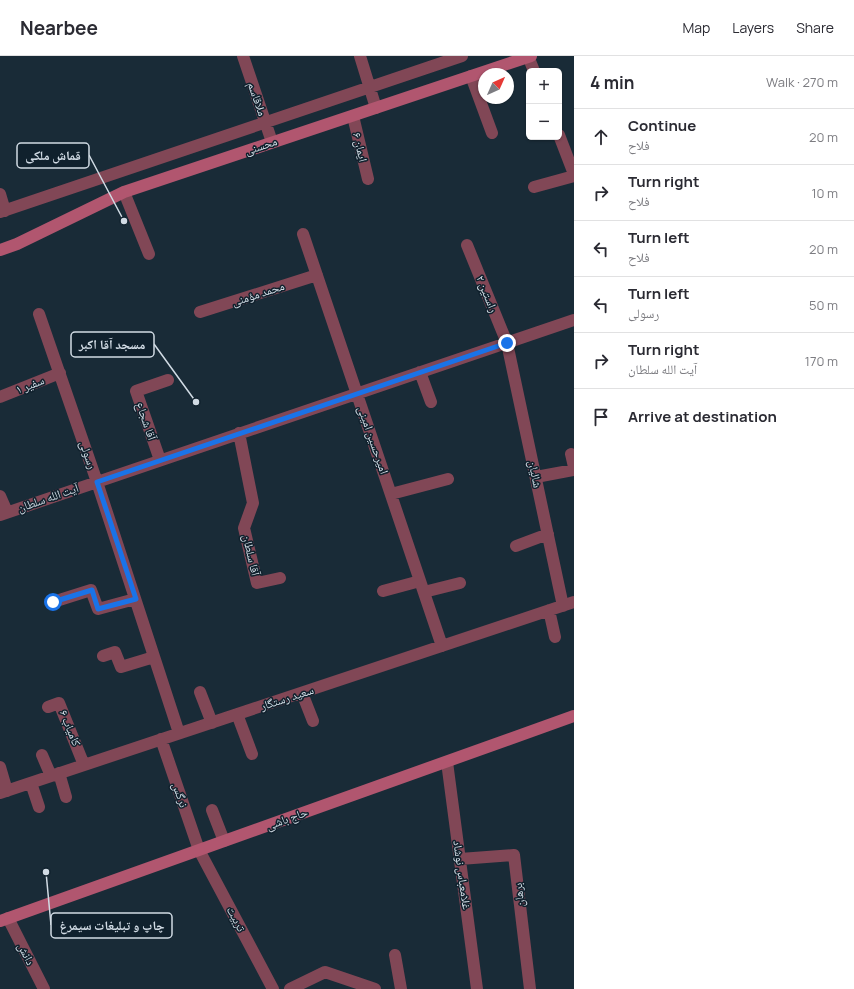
<!DOCTYPE html>
<html lang="en">
<head>
<meta charset="utf-8">
<style>
	:root { --surface:#fff; --page:#f7f7f7; --text:#2b2b33; --muted:#7c7c81; --line:#e1e1e2 }
	body { margin:0; font-family:Manrope,"Noto Naskh Arabic",sans-serif; background:var(--page); color:var(--text) }
	.controls { position:absolute; right:12px; top:12px; display:grid; overflow:hidden; border-radius:6px; box-shadow:0 1px 3px #0004 }
	.controls button { width:36px; height:36px; display:grid; place-items:center; padding:0; border:0; border-bottom:1px solid var(--line); background:var(--surface); color:var(--text); font:20px sans-serif }
	.compass { position:absolute; left:478px; top:12px; width:36px; height:36px; border-radius:50%; background:var(--surface); box-shadow:0 1px 3px #0004; rotate:45deg }
	.stop { position:absolute; width:12px; height:12px; margin:-9px; border:3px solid #1a73e8; border-radius:50%; background:#fff }
	.stop.end { background:#1a73e8; border-color:#fff; box-shadow:0 1px 4px #0008 }
	.list { margin:0; padding:0; list-style:none }
	h2 { display:flex; justify-content:space-between; align-items:center; height:52px; margin:0; padding:0 16px; font-size:17px }
	h2 small { font-size:13px; font-weight:400; color:var(--muted) }
	.list li { display:grid; grid-template-columns:26px 1fr auto; gap:12px; align-items:center; box-sizing:border-box; height:56px; padding:0 16px; border-top:1px solid var(--line) }
	.list b { display:block; font-size:15px; white-space:nowrap }
	.list p { margin:0; font-size:13px; white-space:nowrap; color:var(--muted) }
	.list em { font-size:13px; font-style:normal; color:var(--muted) }
	.icon { flex:none; width:22px; height:22px; fill:none; stroke:currentColor; stroke-width:2; stroke-linecap:round; stroke-linejoin:round }
	.map { position:relative; flex:none; width:574px; height:933px; overflow:hidden }
	header { display:flex; align-items:center; gap:24px; box-sizing:border-box; height:56px; padding:0 20px; background:var(--surface); border-bottom:1px solid var(--line) }
	header strong { font-size:19px }
	nav { display:flex; gap:22px; margin-inline-start:auto; font-size:14px }
	main { display:flex }
	aside { flex:1; background:var(--surface) }
	.map>svg:first-child { display:block }
</style>
</head>
<body>
<header>
<strong>Nearbee</strong>
<nav><a>Map</a><a>Layers</a><a>Share</a></nav>
</header>
<main>
<div class="map">
<svg width="574" height="933" viewBox="0 0 574 933">
	<rect width="100%" height="100%" fill="#192b37"/>
	<g fill="none" stroke-linecap="round" stroke-linejoin="round">
		<!-- street -->
		<path stroke="#814756" stroke-width="12" d="M243,0l29,86
			M360,0l16,52
			M528,0l6,15
			M471,20l21,57
			M353,60l15,63
			M559,79l15,39
			M534,131l40,-11
			M124,136l25,62
			M0,138l5,17
			M0,156l462,-156
			M303,178l139,412
			M467,189l40,98 56,263
			M200,256l117,-37
			M39,258l58,168 82,251
			M420,316l11,30
			M0,341l60,-24
			M239,377l14,70 -9,25 13,55 23,-5
			M571,398l3,13
			M160,404l-24,-69 32,-11
			M536,421l38,-7
			M391,438l57,-15
			M0,440l7,16
			M0,459l574,-195
			M516,490l32,-12
			M383,535l37,-10
			M424,536l36,-9
			M53,546l38,-12 7,19 37,-10
			M549,554l6,27
			M103,600l12,-4 6,15 33,-10
			M200,636l12,31
			M302,637l11,28
			M48,651l11,-4 25,62
			M237,658l15,40
			M161,683l38,111 74,139
			M42,699l9,21
			M447,706l30,227
			M0,711l7,24
			M59,717l7,24
			M31,727l8,24
			M0,737l574,-191
			M212,754l12,31
			M460,803l54,-4 16,134
			M8,862l36,71
			M395,899l6,34
			M290,933l35,-17 50,17"/>
		<!-- secondary -->
		<path stroke="#b1566f" stroke-width="12" d="M0,194l17,-6 107,-52 407,-136
			M0,865l574,-205"/>
	</g>
	<g fill="none" stroke-linecap="round" stroke-linejoin="round">
		<!-- route -->
		<path stroke="#1a73e8" stroke-width="5" d="M53,546l39,-12 6,19 38,-10 -39,-117 410,-139"/>
	</g>
	<g text-anchor="middle" stroke-width="3" stroke-linejoin="round" paint-order="stroke">
		<!-- street labels -->
		<g font-size="12" fill="#d1dbe4" stroke="#10212d">
			<text transform="translate(257 43) rotate(71)" y="4">ملاقاسم</text>
			<text transform="translate(261 90) rotate(-18)" y="4">محسنی</text>
			<text transform="translate(360 91) rotate(77)" y="4">ایمان ۶</text>
			<text transform="translate(258 238) rotate(-18)" y="4">محمد مؤمنی</text>
			<text transform="translate(487 238) rotate(68)" y="4">راستین ۲</text>
			<text transform="translate(30 329) rotate(-21)" y="4">سفیر ۱</text>
			<text transform="translate(146 365) rotate(71)" y="4">آقا شجاع</text>
			<text transform="translate(373 384) rotate(71)" y="4">امیرحسین امینی</text>
			<text transform="translate(88 399) rotate(71)" y="4">رسولی</text>
			<text transform="translate(535 418) rotate(78)" y="4">شالیان</text>
			<text transform="translate(48 442) rotate(-19)" y="4">آیت الله سلطان</text>
			<text transform="translate(251 499) rotate(77)" y="4">آقا سلطان</text>
			<text transform="translate(287 642) rotate(-18)" y="4">سعید رستگار</text>
			<text transform="translate(70 672) rotate(68)" y="4">کامیاب ۶</text>
			<text transform="translate(180 739) rotate(71)" y="4">نرگس</text>
			<text transform="translate(287 763) rotate(-20)" y="4">حاج باشی</text>
			<text transform="translate(462 819) rotate(82)" y="4">غلامعباس نوشاد</text>
			<text transform="translate(519 839) rotate(-97)" y="4">برهان</text>
			<text transform="translate(236 863) rotate(62)" y="4">تربیت</text>
			<text transform="translate(26 898) rotate(63)" y="4">دانش</text>
		</g>
	</g>
	<!-- callouts -->
	<path fill="none" stroke="#d1dbe4" stroke-width="1.5" d="M124 165L89 99M196 346L154 288M46 816L51 869"/>
	<g fill="#d1dbe4" stroke="#10212d" stroke-width="1.5">
		<circle cx="124" cy="165" r="4"/>
		<circle cx="196" cy="346" r="4"/>
		<circle cx="46" cy="816" r="4"/>
	</g>
	<g fill="#10212d" stroke="#d1dbe4" stroke-width="1.5">
		<rect x="17" y="87" width="72" height="25" rx="4"/>
		<rect x="71" y="276" width="83" height="25" rx="4"/>
		<rect x="51" y="857" width="121" height="25" rx="4"/>
	</g>
	<g font-size="13" text-anchor="middle" font-weight="bold" fill="#d1dbe4">
		<text x="53" y="104">قماش ملکی</text>
		<text x="112" y="293">مسجد آقا اکبر</text>
		<text x="112" y="874">چاپ و تبلیغات سیمرغ</text>
	</g>
</svg>
<div class="controls">
<button>+</button>
<button>−</button>
</div>
<svg class="compass" viewBox="-18 -18 36 36"><path d="M0-13l5 13h-10z" fill="#e53935"/><path d="M0 13l5-13h-10z" fill="#7c7c81"/></svg>
<div class="stop" style="left:53px;top:546px"></div>
<div class="stop end" style="left:507px;top:287px"></div>
</div>
<aside>
<h2>4 min<small>Walk · 270 m</small></h2>
<ul class="list">
<li><svg class="icon" aria-label="ahead" viewBox="0 0 24 24"><path d="M12 20V5M6 11l6-6 6 6"/></svg><div><b>Continue</b><p>فلاح</p></div><em>20 m</em></li>
<li><svg class="icon" aria-label="right" viewBox="0 0 24 24"><path d="M7 20v-9h11M14 6l5 5-5 5"/></svg><div><b>Turn right</b><p>فلاح</p></div><em>10 m</em></li>
<li><svg class="icon" aria-label="left" viewBox="0 0 24 24"><path d="M17 20v-9H6M10 6l-5 5 5 5"/></svg><div><b>Turn left</b><p>فلاح</p></div><em>20 m</em></li>
<li><svg class="icon" aria-label="left" viewBox="0 0 24 24"><path d="M17 20v-9H6M10 6l-5 5 5 5"/></svg><div><b>Turn left</b><p>رسولی</p></div><em>50 m</em></li>
<li><svg class="icon" aria-label="right" viewBox="0 0 24 24"><path d="M7 20v-9h11M14 6l5 5-5 5"/></svg><div><b>Turn right</b><p>آیت الله سلطان</p></div><em>170 m</em></li>
<li><svg class="icon" aria-label="arrive" viewBox="0 0 24 24"><path d="M6 21V4h12l-3 4 3 4H6"/></svg><div><b>Arrive at destination</b></div></li>
</ul>
</aside>
</main>
</body>
</html>
